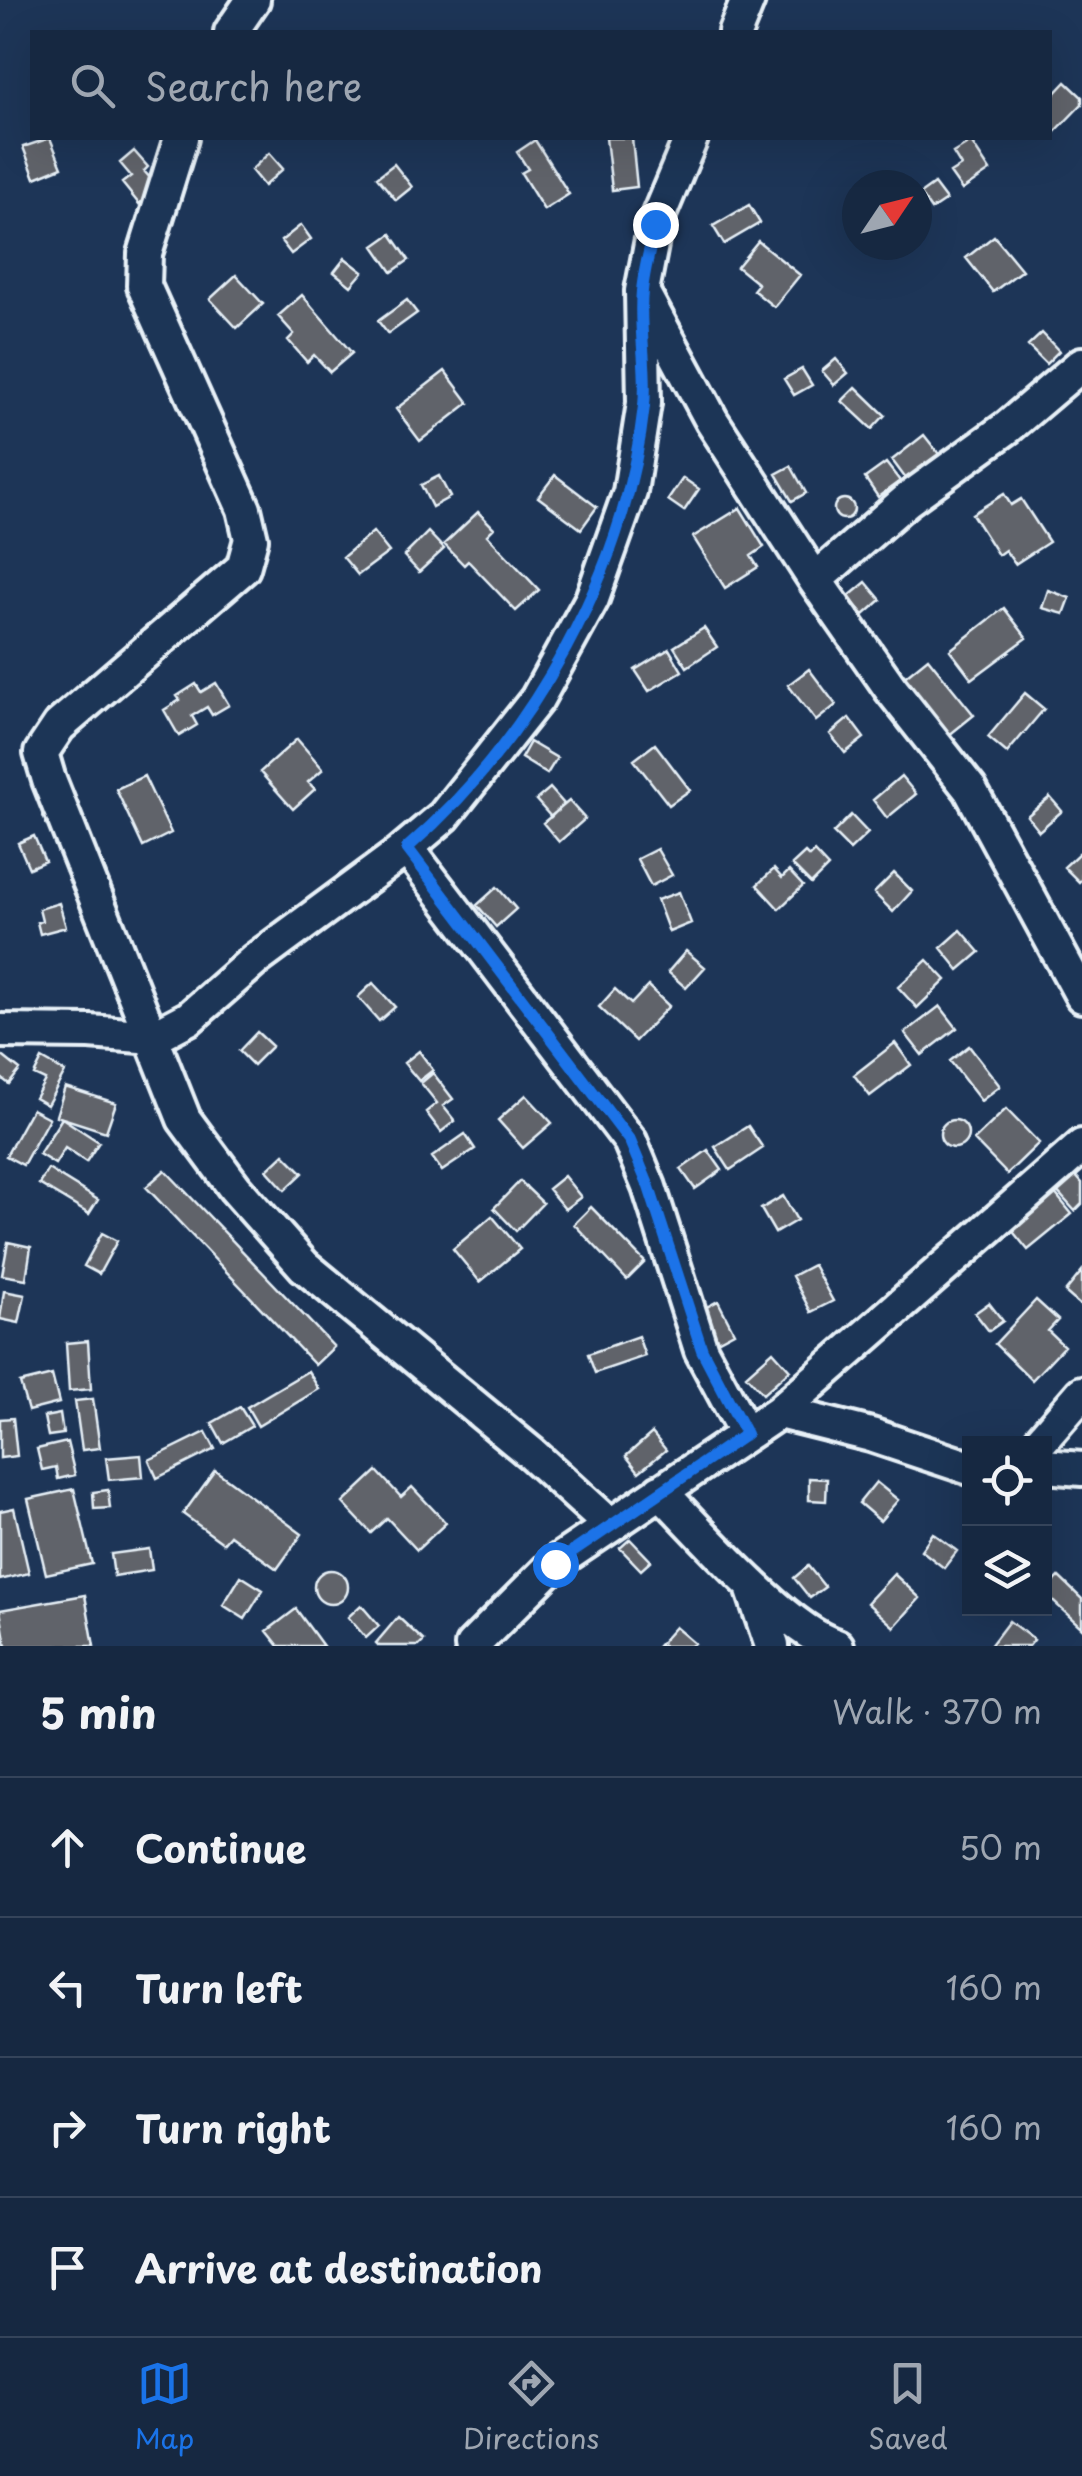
<!DOCTYPE html>
<html lang="en">
<head>
<meta charset="utf-8">
<style>
	:root { --surface:#162841; --page:#1f3048; --text:#f1f3f6; --muted:#9ea6b1; --line:#35445a; --accent:#1a73e8 }
	body { margin:0; font-family:"Playpen Sans",sans-serif; background:var(--page); color:var(--text) }
	.controls { position:absolute; right:30px; bottom:30px; display:grid; overflow:hidden; border-radius:0px; box-shadow:0 10px 40px #0002 }
	.controls button { width:90px; height:90px; display:grid; place-items:center; padding:0; border:0; border-bottom:2px solid var(--line); background:var(--surface); color:var(--text); font:50px sans-serif }
	.compass { position:absolute; left:842px; top:170px; width:90px; height:90px; border-radius:50%; background:var(--surface); box-shadow:0 10px 40px #0002; rotate:55deg }
	.stop { position:absolute; width:30px; height:30px; margin:-22px; border:8px solid #1a73e8; border-radius:50%; background:#fff }
	.stop.end { background:#1a73e8; border-color:#fff; box-shadow:0 2px 10px #0008 }
	.list { margin:0; padding:0; list-style:none }
	h2 { display:flex; justify-content:space-between; align-items:center; height:130px; margin:0; padding:0 40px; font-size:42px }
	h2 small { font-size:32px; font-weight:400; color:var(--muted) }
	.list li { display:grid; grid-template-columns:65px 1fr auto; gap:30px; align-items:center; box-sizing:border-box; height:140px; padding:0 40px; border-top:2px solid var(--line) }
	.list b { display:block; font-size:38px; white-space:nowrap }
	.list em { font-size:32px; font-style:normal; color:var(--muted) }
	.icon { flex:none; width:55px; height:55px; fill:none; stroke:currentColor; stroke-width:2; stroke-linecap:round; stroke-linejoin:round }
	.map { position:relative; flex:none; width:1082px; height:1646px; overflow:hidden }
	.search { position:absolute; background:var(--surface); box-shadow:0 10px 40px #0002; left:30px; right:30px; top:30px; height:110px; display:flex; align-items:center; gap:25px; box-sizing:border-box; padding:0 35px; border-radius:0px; color:var(--muted); font-size:38px }
	.sheet { height:690px; background:var(--surface) }
	nav { display:flex; justify-content:space-around; align-items:center; box-sizing:border-box; height:140px; border-top:2px solid var(--line); background:var(--surface); font-size:28px; color:var(--muted) }
	nav a { display:grid; justify-items:center; gap:5px }
	nav .on { color:var(--accent) }
	.map>svg:first-child { display:block }
</style>
</head>
<body>
<div class="map">
<svg width="1082" height="1646" viewBox="0 0 1082 1646">
	<rect width="100%" height="100%" fill="#1d3557"/>
	<filter id="ink" filterUnits="userSpaceOnUse"><feTurbulence type="fractalNoise" baseFrequency=".01" numOctaves="2"/><feDisplacementMap in="SourceGraphic" scale="20" xChannelSelector="R" yChannelSelector="G"/><feConvolveMatrix kernelMatrix="1 2 1 2 8 2 1 2 1" color-interpolation-filters="sRGB"/></filter>
	<g filter="url(#ink)">
		<!-- building -->
		<path fill="#61646b" stroke="#e8f1f8" stroke-width="2.5" d="M1066,82l16,15v7l-32,33v-38z
			M50,138l12,29 -27,11 -12,-31z
			M606,138h26l5,49 -25,3z
			M535,140l34,54 -25,16 -23,-37 7,-4 -11,-17z
			M971,142l19,29 -28,19 -12,-17 11,-7 -8,-13z
			M134,151l14,16 -4,4 15,17 -20,16 -17,-21 9,-7 -11,-13z
			M269,153l14,16 -19,17 -13,-16z
			M394,164l18,23 -16,13 -19,-23z
			M934,184l12,16 -15,10 -11,-16z
			M749,205l11,18 -36,21 -11,-18z
			M301,225l10,14 -20,15 -10,-13z
			M391,234l18,26 -17,12 -18,-26z
			M994,236l28,34 -29,22 -27,-34z
			M758,241l42,34 -26,32 -21,-17 5,-6 -21,-17z
			M345,258l18,14 -12,14 -17,-14z
			M236,275l27,29 -26,24 -27,-29z
			M302,295l50,58 -22,19 -16,-17 -7,7 -19,-22 6,-6 -16,-18z
			M407,300l10,13 -29,21 -10,-13z
			M1042,333l17,18 -13,13 -18,-18z
			M836,359l12,14 -14,12 -12,-14z
			M802,369l10,16 -18,10 -10,-16z
			M445,371l24,32 -49,38 -24,-32z
			M856,387l29,28 -13,14 -30,-28z
			M924,435l15,19 -33,25 -14,-19z
			M886,463l14,18 -22,16 -13,-19z
			M791,466l15,27 -14,8 -16,-27z
			M555,475l42,32 -16,22 -43,-32z
			M439,476l11,21 -18,10 -11,-22z
			M683,478l16,11 -15,22 -16,-11z
			M1004,494l7,11 10,-6 28,43 -34,22 -10,-14 -7,5 -26,-41z
			M834 509a10 10 0 1 1 20 0a10 10 0 1 1-20 0Z
			M740,508l24,39 -13,9 7,11 -33,21 -32,-51z
			M478,512l16,16 -7,7 52,55 -23,21 -48,-50 -4,4 -20,-21z
			M373,532l16,20 -31,23 -15,-18z
			M428,532l16,17 -25,23 -15,-16z
			M866,582l15,18 -17,15 -16,-18z
			M1048,590l22,8 -6,16 -22,-6z
			M1004,608l23,30 -55,41 -22,-29z
			M704,628l13,19 -30,20 -13,-20z
			M669,649l13,22 -33,20 -14,-21z
			M928,658l46,57 -31,25 -46,-57z
			M809,669l27,36 -20,16 -28,-36z
			M216,683l13,22 -17,10 -5,-8 -15,9 5,9 -18,11 -15,-26 16,-10 -3,-4 19,-12 5,8z
			M1025,693l19,16 -37,44 -19,-16z
			M849,718l15,20 -19,15 -15,-19z
			M297,739l26,30 -15,13 7,7 -22,20 -33,-37z
			M530,742l27,16 -10,16 -26,-16z
			M655,744l35,46 -21,15 -35,-45z
			M144,776l27,57 -28,14 -27,-58z
			M901,776l15,18 -29,24 -14,-18z
			M550,788l14,16 -13,13 -15,-17z
			M1050,797l12,14 -23,20 -12,-15z
			M569,801l16,18 -26,23 -16,-19z
			M851,815l17,18 -18,17 -17,-17z
			M34,836l11,25 -16,7 -11,-25z
			M657,849l15,26 -21,11 -14,-27z
			M814,852l14,15 -17,17 -19,-19 13,-12 4,4z
			M1079,853l3,3v23l-3,3 -15,-15z
			M774,869l8,9 7,-7 14,15 -24,23 -22,-24z
			M894,873l18,18 -19,21 -19,-19z
			M497,887l19,22 -20,18 -19,-22z
			M679,892l12,31 -22,9 -12,-32z
			M59,903l7,24 -26,7 -3,-12 5,-1 -3,-12z
			M961,930l19,22 -21,18 -18,-22z
			M686,951l19,16 -19,21 -18,-16z
			M927,960l19,20 -29,28 -19,-21z
			M373,983l22,24 -16,14 -21,-24z
			M648,986l21,20 -34,35 -36,-34 16,-18 16,15z
			M940,1006l17,22 -35,27 -17,-22z
			M257,1032l15,14 -19,19 -14,-14z
			M895,1043l16,22 -41,31 -16,-21z
			M969,1046l31,40 -19,15 -31,-40z
			M419,1051l14,19 -14,11 -15,-18z
			M0,1054l20,16 -11,14 -9,-7z
			M42,1059l23,13 -18,33 -12,-7 10,-18 -11,-5z
			M433,1073l20,26 -10,7 12,15 -14,11 -15,-20 11,-9 -16,-20z
			M65,1087l51,16 -10,29 -50,-16z
			M526,1095l26,28 -29,25 -25,-28z
			M32,1109l17,9 -26,47 -17,-9z
			M1006,1109l33,34 -32,31 -33,-34z
			M62,1118l37,24 -13,20 -21,-14 -10,16 -16,-10z
			M940 1134a14 14 0 1 1 28 0a14 14 0 1 1-28 0Z
			M748,1126l15,22 -33,22 -15,-23z
			M465,1134l10,15 -33,22 -10,-14z
			M708,1150l14,20 -27,19 -14,-20z
			M284,1154l19,19 -18,17 -18,-20z
			M48,1169l50,31 -9,14 -50,-30z
			M165,1170l169,177 -19,18 -169,-178z
			M1074,1174l8,9v21l-7,7 -19,-21z
			M564,1176l17,21 -16,12 -17,-20z
			M520,1181l23,22 -27,28 -22,-23z
			M1054,1192l18,22 -44,36 -18,-22z
			M783,1196l14,24 -22,13 -14,-24z
			M591,1207l54,55 -18,18 -53,-56z
			M492,1216l28,33 -40,33 -27,-33z
			M102,1233l15,8 -18,33 -15,-8z
			M8,1242l23,5 -5,32 -24,-4z
			M813,1265l20,36 -22,11 -19,-36z
			M1082,1271v36l-17,-15z
			M4,1291l21,4 -6,28 -19,-4z
			M1036,1300l22,20 -10,11 16,15 -32,34 -37,-36z
			M718,1301l16,31 -17,9 -16,-31z
			M989,1303l14,18 -14,10 -14,-18z
			M638,1336l7,20 -50,17 -7,-19z
			M88,1341l3,48 -22,2 -3,-48z
			M773,1351l17,19 -27,24 -17,-19z
			M308,1371l11,18 -61,37 -11,-19z
			M52,1375l7,28 -31,8 -8,-28z
			M93,1399l7,49 -18,2 -7,-49z
			M240,1407l12,19 -29,17 -11,-20z
			M60,1414l3,20 -15,2 -4,-19z
			M13,1418l4,38 -17,2v-39z
			M206,1432l9,17 -58,29 -8,-18z
			M652,1433l14,17 -27,22 -13,-16z
			M67,1442l8,33 -17,4 -2,-12 -14,3 -5,-21z
			M141,1455l2,22 -34,3 -3,-22z
			M215,1470l87,64 -25,35 -47,-34 -7,8 -40,-29z
			M377,1471l24,26 11,-10 34,36 -29,27 -30,-32 -16,15 -28,-30z
			M809,1478l18,1 -1,22 -17,-1z
			M876,1482l22,18 -18,21 -21,-18z
			M74,1489l18,75 -46,10 -18,-75z
			M108,1490l2,18 -16,1 -1,-17z
			M14,1508l15,65 -29,7v-69z
			M933,1533l24,18 -13,17 -23,-18z
			M630,1539l21,22 -10,9 -21,-22z
			M149,1549l3,21 -38,6 -3,-22z
			M808,1566l17,21 -15,11 -16,-20z
			M314 1587a17 17 0 1 1 34 0a17 17 0 1 1-34 0Z
			M894,1574l26,24 -26,29 -27,-24z
			M241,1576l22,14 -18,29 -22,-14z
			M1059,1577l23,22v29l-38,-35z
			M85,1595l9,51h-88l-6,-36z
			M361,1605l18,21 -13,12 -18,-21z
			M296,1609l27,37h-44l-12,-15z
			M398,1617l26,24 -5,5h-40l-3,-3z
			M1009,1621l25,19 -5,6h-39z
			M675,1627l19,16 -3,3h-33z"/>
		<g fill="none" stroke-linecap="round" stroke-linejoin="round">
			<defs>
				<path id="minor" d="M231,32l22,-32
					M735,32l13,-32
					M181,138l-36,116 -1,32 100,223 7,30 -8,29 -184,158 -18,27 8,27 135,339 51,69 69,78 228,188 78,71
					M644,295l68,126 103,159 76,109 79,100 112,207
					M815,580l92,-80 101,-73 74,-63
					M407,848l223,293 19,46 52,163 45,84
					M0,1031l90,1 63,5 36,-19 66,-58 145,-107 44,-37 93,-117 55,-100 38,-107 14,-89 -2,-112 13,-67 36,-86
					M779,1412l92,23 99,33
					M1038,1444l44,-51
					M1044,1466l38,3
					M660,1491c40,40 126,140 177,155
					M751,1584l21,62
					M472,1646l83,-83 224,-151 303,-266"/>
			</defs>
			<!-- minor casing -->
			<use href="#minor" stroke="#e8f1f8" stroke-width="40"/>
			<!-- minor -->
			<use href="#minor" stroke="#1d3557" stroke-width="32"/>
		</g>
	</g>
	<g fill="none" stroke-linecap="round" stroke-linejoin="round" filter="url(#ink)">
		<!-- route -->
		<path stroke="#1a73e8" stroke-width="12" d="M555,1564l191,-130 -44,-84 -53,-163 -19,-46 -223,-293c125,-108 219,-277 237,-442 4,-38 -6,-77 -2,-115 2,-22 9,-45 13,-67"/>
	</g>
</svg>
<div class="controls">
<button><svg class="icon" aria-label="locate" viewBox="0 0 24 24"><circle cx="12" cy="12" r="6"/><path d="M12 2v4M12 18v4M2 12h4M18 12h4"/></svg></button>
<button><svg class="icon" aria-label="layers" viewBox="0 0 24 24"><path d="M12 4l9 5-9 5-9-5zM3 14l9 5 9-5"/></svg></button>
</div>
<svg class="compass" viewBox="-18 -18 36 36"><path d="M0-13l5 13h-10z" fill="#e53935"/><path d="M0 13l5-13h-10z" fill="#9ea6b1"/></svg>
<div class="stop" style="left:555px;top:1564px"></div>
<div class="stop end" style="left:655px;top:224px"></div>
<div class="search"><svg class="icon" aria-label="search" viewBox="0 0 24 24"><circle cx="10" cy="10" r="6"/><path d="M15 15l6 6"/></svg>Search here</div>
</div>
<section class="sheet">
<h2>5 min<small>Walk · 370 m</small></h2>
<ul class="list">
<li><svg class="icon" aria-label="ahead" viewBox="0 0 24 24"><path d="M12 20V5M6 11l6-6 6 6"/></svg><div><b>Continue</b></div><em>50 m</em></li>
<li><svg class="icon" aria-label="left" viewBox="0 0 24 24"><path d="M17 20v-9H6M10 6l-5 5 5 5"/></svg><div><b>Turn left</b></div><em>160 m</em></li>
<li><svg class="icon" aria-label="right" viewBox="0 0 24 24"><path d="M7 20v-9h11M14 6l5 5-5 5"/></svg><div><b>Turn right</b></div><em>160 m</em></li>
<li><svg class="icon" aria-label="arrive" viewBox="0 0 24 24"><path d="M6 21V4h12l-3 4 3 4H6"/></svg><div><b>Arrive at destination</b></div></li>
</ul>
</section>
<nav>
<a class="on"><svg class="icon" aria-label="map" viewBox="0 0 24 24"><path d="M3 6l6-2 6 2 6-2v14l-6 2-6-2-6 2zM9 4v14M15 6v14"/></svg>Map</a>
<a><svg class="icon" aria-label="directions" viewBox="0 0 24 24"><path d="M12 3l9 9-9 9-9-9zM9 14v-3h6M13 9l2 2-2 2"/></svg>Directions</a>
<a><svg class="icon" aria-label="saved" viewBox="0 0 24 24"><path d="M7 4h10v16l-5-4-5 4z"/></svg>Saved</a>
</nav>
</body>
</html>
